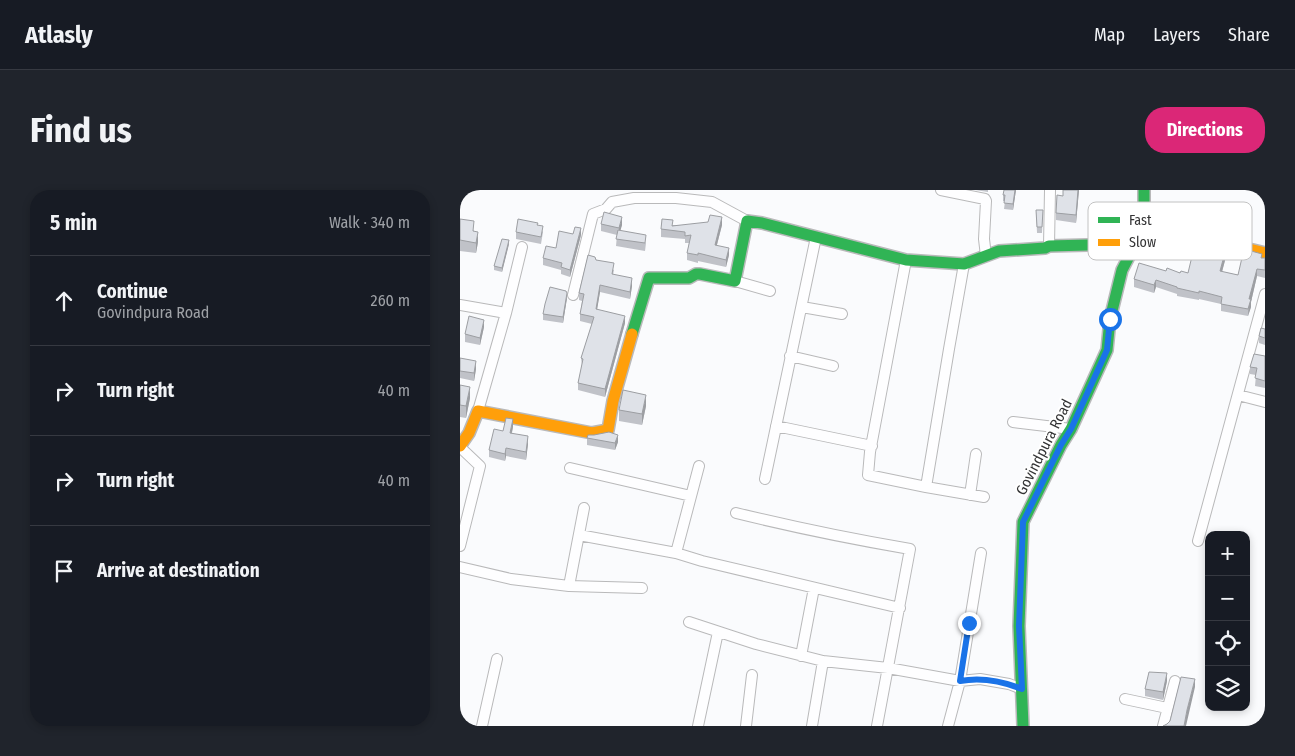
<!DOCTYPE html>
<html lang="en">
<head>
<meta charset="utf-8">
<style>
	:root { --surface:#171b24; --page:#20242c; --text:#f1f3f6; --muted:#9ea1a6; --line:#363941; --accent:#db2777 }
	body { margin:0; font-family:"Fira Sans Condensed",sans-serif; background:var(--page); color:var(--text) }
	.controls { position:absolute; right:15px; bottom:15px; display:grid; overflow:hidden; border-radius:10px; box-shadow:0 2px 8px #0003 }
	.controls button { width:45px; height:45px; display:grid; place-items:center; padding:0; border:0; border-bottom:1px solid var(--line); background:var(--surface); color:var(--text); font:25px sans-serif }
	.stop { position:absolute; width:15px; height:15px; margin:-11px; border:4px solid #1a73e8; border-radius:50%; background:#fff }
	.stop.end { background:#1a73e8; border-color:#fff; box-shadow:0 1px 5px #0008 }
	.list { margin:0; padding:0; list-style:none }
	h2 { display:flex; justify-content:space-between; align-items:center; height:65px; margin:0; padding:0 20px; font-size:21px }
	h2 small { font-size:16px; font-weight:400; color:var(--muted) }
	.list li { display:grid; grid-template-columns:32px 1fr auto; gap:15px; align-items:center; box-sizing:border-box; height:90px; padding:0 20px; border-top:1px solid var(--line) }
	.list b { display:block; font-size:19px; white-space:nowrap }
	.list p { margin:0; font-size:16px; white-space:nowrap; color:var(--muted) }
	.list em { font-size:16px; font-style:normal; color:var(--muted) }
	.icon { flex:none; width:28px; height:28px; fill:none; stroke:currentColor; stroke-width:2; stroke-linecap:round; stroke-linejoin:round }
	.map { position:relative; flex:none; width:805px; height:536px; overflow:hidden; border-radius:20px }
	header { display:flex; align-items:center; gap:30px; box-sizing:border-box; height:70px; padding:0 25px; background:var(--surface); border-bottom:1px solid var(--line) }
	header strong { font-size:24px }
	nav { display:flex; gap:28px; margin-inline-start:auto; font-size:18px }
	.intro { display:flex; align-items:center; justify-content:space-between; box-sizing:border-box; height:120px; padding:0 30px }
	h1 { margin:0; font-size:35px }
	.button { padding:12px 22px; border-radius:20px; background:var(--accent); color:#fff; font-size:18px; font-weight:700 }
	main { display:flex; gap:30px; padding:0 30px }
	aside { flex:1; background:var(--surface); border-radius:20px; box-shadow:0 2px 8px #0003 }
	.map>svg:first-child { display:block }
</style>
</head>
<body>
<header>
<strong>Atlasly</strong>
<nav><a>Map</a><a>Layers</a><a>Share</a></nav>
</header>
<div class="intro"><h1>Find us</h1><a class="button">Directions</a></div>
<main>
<aside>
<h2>5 min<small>Walk · 340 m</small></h2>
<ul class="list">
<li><svg class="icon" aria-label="ahead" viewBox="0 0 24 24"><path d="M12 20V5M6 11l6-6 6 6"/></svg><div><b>Continue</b><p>Govindpura Road</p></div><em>260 m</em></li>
<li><svg class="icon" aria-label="right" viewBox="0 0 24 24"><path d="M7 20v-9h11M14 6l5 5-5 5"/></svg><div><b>Turn right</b></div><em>40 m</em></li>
<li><svg class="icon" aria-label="right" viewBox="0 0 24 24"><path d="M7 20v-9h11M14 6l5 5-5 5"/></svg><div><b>Turn right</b></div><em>40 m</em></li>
<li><svg class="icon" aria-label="arrive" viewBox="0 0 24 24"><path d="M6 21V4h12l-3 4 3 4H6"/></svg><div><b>Arrive at destination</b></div></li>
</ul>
</aside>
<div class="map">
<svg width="805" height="536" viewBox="0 0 805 536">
	<rect width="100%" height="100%" fill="#fafbfd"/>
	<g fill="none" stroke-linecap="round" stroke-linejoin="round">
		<defs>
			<path id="street" d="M481,0l44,9 1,2 -2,38 2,17
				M589,56l1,-56
				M446,70l-36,192 -2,23 58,12 58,10
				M275,91l35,10
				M113,105l20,-81 13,-5 6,-7 22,-4h42l36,4 35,19
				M0,115l46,8
				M342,117l40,7
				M330,166l43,10
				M778,205l27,7
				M18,221l28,-98 16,-66
				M553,232l58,7
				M316,236l96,20
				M0,257l20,19 -20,80
				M110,278l121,28
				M305,289l51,-242
				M466,297l23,-138 15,-85
				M510,305l6,-41
				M276,323c57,14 115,26 174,36l-33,177
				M119,345l97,18 26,8 198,47
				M738,351l67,-247
				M216,363l23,-87
				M0,377l51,12 58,7 15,-78
				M109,396l73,2
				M229,432l67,22 67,17 65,7 72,13 20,-2 29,5 13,5
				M341,466l13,-68
				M665,509l42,9
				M22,536l15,-67
				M238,536l20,-94
				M286,536l6,-51
				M352,536l11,-65
				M488,536l12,-45 21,-128
				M703,536l12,-45"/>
			<path id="fast" d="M172,144l17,-56h40l7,-4h4l35,7 12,-60 15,2 144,37 58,4 35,-13 46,-3 4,-2 78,-2 13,-4
				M563,536l-4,-100 4,-104 38,-77 10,-16 36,-79 3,-31 12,-49 15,-29 7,-32v-19"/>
			<path id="slow" d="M680,50l17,-5 46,3 62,15
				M0,256l9,-13 9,-22 114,22 16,-3 5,-29 19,-67"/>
		</defs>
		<!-- street casing -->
		<use href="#street" stroke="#b9b9ba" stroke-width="12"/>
		<!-- fast casing -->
		<use href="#fast" stroke="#b9b9ba" stroke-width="14"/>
		<!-- slow casing -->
		<use href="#slow" stroke="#b9b9ba" stroke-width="14"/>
		<!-- street -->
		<use href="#street" stroke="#fefeff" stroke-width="10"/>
		<!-- fast -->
		<use href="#fast" stroke="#30b455" stroke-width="11"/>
		<!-- slow -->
		<use href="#slow" stroke="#ff9f0a" stroke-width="11"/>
	</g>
	<!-- wall -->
	<path fill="#c0c2c8" d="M515,0h13v2z
		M556,0l-3,20 -9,-1 1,-8h-2v-6z
		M603,0h16l-3,33 -20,-3v-7l7,-17z
		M576,20h7l-1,23h-5z
		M0,29l14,12 4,11 -2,11 -16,-2z
		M141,34l21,1 -2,5 26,13 -1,8 -29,-5 1,-11 -16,-4z
		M78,35l5,7 -2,12 -25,-5v-7z
		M213,35h49l-5,20 12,10 -3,12 -28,-6v2l-11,-3v-7l2,-10h-4v-4l-24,-2v-8z
		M121,45l-11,42 -9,-3v-4l-18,-5v-7l13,-10z
		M49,54l-7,28 -8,-2v-4z
		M767,63l-5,19 16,3 24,-17h3v20l-8,-2 -6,26v5l-3,9 -27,-5v-7l-22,-5v1l-22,-4v-2l-21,-7 -2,6 -20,-6v-8l32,-8 22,2 13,-19z
		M136,70l18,10 -1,5 19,11 -2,13 -30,-7 -3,17 28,14 -20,74 -27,-7v-7l4,-18 -1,-7 11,-34 -12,-3v-7l2,-13 -3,-1v-7z
		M107,108l-4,25 -20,-3v-6z
		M24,137l-4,18 -15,-3v-8z
		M805,139v16l-6,-2v-7z
		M805,166v32l-10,-2 1,-11 -6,-1v-7z
		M0,168l16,11 -2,12 -14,-3z
		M0,195l10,13 -4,20 -6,-1z
		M186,216l-4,19 -23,-4v-11z
		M53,237l-1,6 16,11 -2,16 -20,-4 -1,5 -16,-4v-7l14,-19z
		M127,248l31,4 -3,8 -28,-5z
		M707,491l-4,19 -18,-4v-7z"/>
	<!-- shaded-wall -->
	<path fill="#9c9ea2" d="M555,0h1l-3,20v-6z
		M618,0h1l-3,33v-8z
		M162,27v8l-3,11v-8z
		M262,27v8l-7,27v-7z
		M121,38v7l-11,42v-7z
		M18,42v10l-2,11v-10z
		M49,50v4l-7,28v-4z
		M767,55v8l-7,26v-8z
		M269,58v7l-3,12v-7z
		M797,79v7l-6,26v5l-3,9 1,-17z
		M172,88v8l-2,13v-7z
		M696,90v7l-2,6v-8z
		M140,95v7l-4,24v-7z
		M107,103v5l-4,25v-6z
		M165,126v7l-20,74v-8z
		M24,130v7l-4,18v-7z
		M16,171v8l-2,12v-8z
		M10,197v11l-4,20v-12z
		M186,205v11l-4,19v-11z
		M53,229v8l-3,13v-7z
		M158,245v7l-3,8v-7z
		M68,246v8l-2,16v-8z
		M46,258v8l-1,5v-7z
		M707,483v8l-4,19v-8z
		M735,489v8l-9,39h-2l3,-16z"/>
	<!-- building -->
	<path fill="#dfe2e8" stroke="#9c9ea2" d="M544,0h11l-2,14 -9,-1 1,-8h-2z
		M603,0h15l-2,25 -20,-2 1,-18 6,1z
		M576,20h7l-1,17h-5z
		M144,22l18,5 -3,11 -18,-4z
		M250,25l12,2 -7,28 14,3 -3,12 -28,-7v2l-11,-2 4,-18 -6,1v-4l-24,-3 1,-10 11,1 -1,6 36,-4z
		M0,29l14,2 -1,10 5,1 -2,11 -16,-3z
		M58,29l20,4 -1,2 6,1 -2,11 -25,-5z
		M115,37l6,1 -11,42 -9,-3 1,-4 -19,-5 3,-12 10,2 3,-17 14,3z
		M158,40l28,5 -1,8 -29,-4z
		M42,49l7,1 -7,28 -8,-2z
		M744,50l23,5 -7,26 18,4 6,-26 18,5 -1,4h4v12l-8,-1 -8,30h2l-3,10 -27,-5 1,-7 -23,-6v2l-22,-5v-1l-21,-7 -2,5 -20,-6 5,-16 27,8 1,-3 13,5 1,-2 7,2 5,-21 8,2z
		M128,65l7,2 1,3 18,3 -2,11 20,4 -2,14 -30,-7 -4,24 29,7 -20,73 -27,-6 5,-24 -2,-1 13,-41 -14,-3 4,-20 -5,-1z
		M90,97l16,4 1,2 -4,24 -20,-3 2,-10z
		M9,126l15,4 -4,18 -15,-4z
		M801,138l4,1v9l-6,-2z
		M794,164l11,2v25l-10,-3 2,-10 -7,-1z
		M0,168l16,3 -2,12 -14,-2z
		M0,195l10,2 -4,19 -6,-1z
		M163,200l23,5 -4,19 -23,-4z
		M46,228l7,1 -3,14 18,3 -2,16 -20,-4 -1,6 -16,-4 5,-21 9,2z
		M149,242l9,3 -3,8 -28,-5 1,-3h6z
		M689,482l18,1 -4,19 -18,-3z
		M721,487l14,2 -8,31 -3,16h-21l4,-2 3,-3z"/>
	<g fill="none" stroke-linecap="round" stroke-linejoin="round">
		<!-- route -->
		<path stroke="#1a73e8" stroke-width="6" d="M509,433l-9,58c21,-4 42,0 62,8l-3,-63 4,-104 38,-77 10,-16 36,-79 3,-31"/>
	</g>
	<g text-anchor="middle" stroke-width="4" stroke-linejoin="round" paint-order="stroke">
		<!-- street labels -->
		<g font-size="15" fill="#343435" stroke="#fff">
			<text transform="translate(584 257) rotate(-63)" y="5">Govindpura Road</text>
		</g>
	</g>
	<!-- legend -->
	<rect x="628" y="12" width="164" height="58" rx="8" fill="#fff" stroke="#c2c2c2" stroke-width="1"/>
	<rect x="638" y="27" width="22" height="6" fill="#30b455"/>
	<rect x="638" y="49" width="22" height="7" fill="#ff9f0a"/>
	<g font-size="14" fill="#343435">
		<text x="669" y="35">Fast</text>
		<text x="669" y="57">Slow</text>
	</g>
</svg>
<div class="controls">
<button>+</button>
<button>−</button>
<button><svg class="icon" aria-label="locate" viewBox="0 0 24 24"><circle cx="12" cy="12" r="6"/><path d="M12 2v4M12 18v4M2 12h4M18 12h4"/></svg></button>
<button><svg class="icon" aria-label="layers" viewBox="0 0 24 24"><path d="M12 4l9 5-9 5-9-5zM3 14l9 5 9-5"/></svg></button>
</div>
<div class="stop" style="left:650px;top:129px"></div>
<div class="stop end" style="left:509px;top:433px"></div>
</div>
</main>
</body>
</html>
